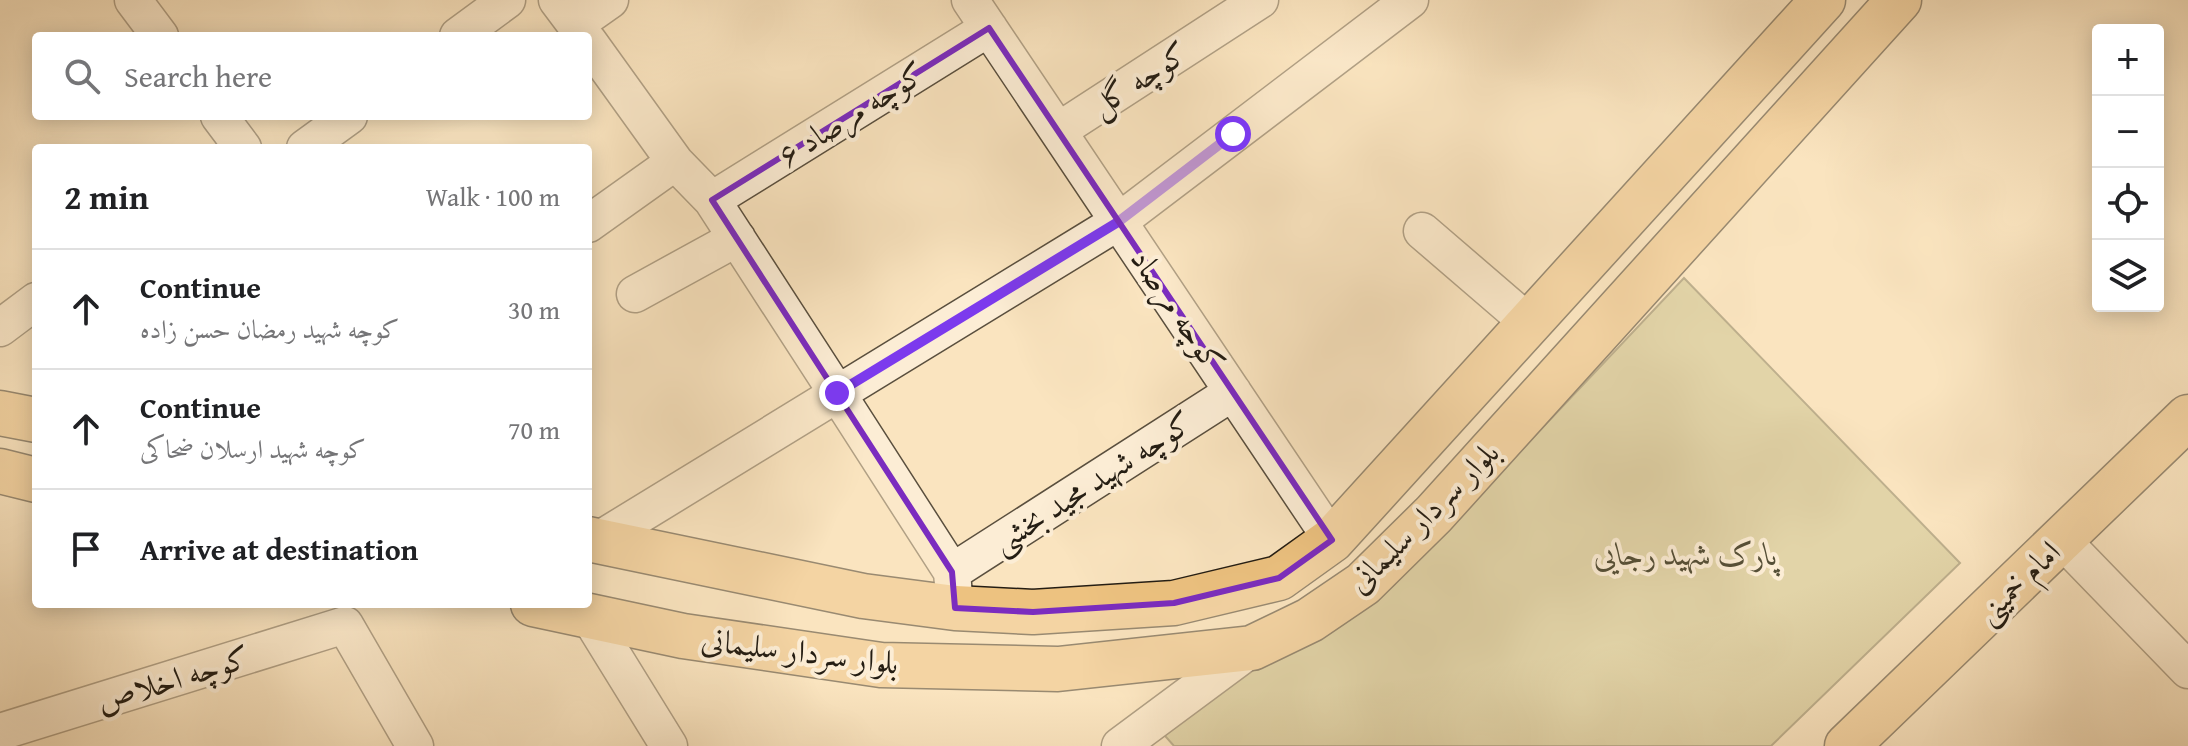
<!DOCTYPE html>
<html lang="en">
<head>
<meta charset="utf-8">
<style>
	:root { --surface:#fff; --page:#f6f6f6; --text:#202124; --muted:#757577; --line:#e0e0e0 }
	body { margin:0; font-family:"Gentium Book Plus",Amiri,serif; background:var(--page); color:var(--text) }
	.controls { position:absolute; right:24px; top:24px; display:grid; overflow:hidden; border-radius:8px; box-shadow:0 4px 20px #0003 }
	.controls button { width:72px; height:72px; display:grid; place-items:center; padding:0; border:0; border-bottom:2px solid var(--line); background:var(--surface); color:var(--text); font:40px sans-serif }
	.stop { position:absolute; width:24px; height:24px; margin:-18px; border:6px solid #7c3aed; border-radius:50%; background:#fff }
	.stop.end { background:#7c3aed; border-color:#fff; box-shadow:0 2px 8px #0008 }
	.list { margin:0; padding:0; list-style:none }
	h2 { display:flex; justify-content:space-between; align-items:center; height:104px; margin:0; padding:0 32px; font-size:34px }
	h2 small { font-size:26px; font-weight:400; color:var(--muted) }
	.list li { display:grid; grid-template-columns:52px 1fr auto; gap:24px; align-items:center; box-sizing:border-box; height:120px; padding:0 32px; border-top:2px solid var(--line) }
	.list b { display:block; font-size:30px; white-space:nowrap }
	.list p { margin:0; font-size:26px; white-space:nowrap; color:var(--muted) }
	.list em { font-size:26px; font-style:normal; color:var(--muted) }
	.icon { flex:none; width:44px; height:44px; fill:none; stroke:currentColor; stroke-width:2; stroke-linecap:round; stroke-linejoin:round }
	.map { position:relative; flex:none; width:2188px; height:746px; overflow:hidden }
	.search { position:absolute; background:var(--surface); box-shadow:0 4px 20px #0003; left:32px; top:32px; width:560px; height:88px; display:flex; align-items:center; gap:20px; box-sizing:border-box; padding:0 28px; border-radius:8px; color:var(--muted); font-size:30px }
	.panel { position:absolute; background:var(--surface); box-shadow:0 4px 20px #0003; left:32px; top:144px; width:560px; height:464px; border-radius:8px }
	.map>svg:first-child { display:block }
</style>
</head>
<body>
<div class="map">
<svg width="2188" height="746" viewBox="0 0 2188 746">
	<rect width="100%" height="100%" fill="#fae4bf"/>
	<filter id="stains"><feTurbulence type="fractalNoise" baseFrequency=".0025" numOctaves="4"/><feColorMatrix values="0 0 0 0 .2 0 0 0 0 .09 0 0 0 0 .02 0 0 0 .5 -.17"/></filter>
	<radialGradient id="worn" r=".72"><stop offset=".6" stop-color="#630" stop-opacity="0"/><stop offset="1" stop-color="#630" stop-opacity=".3"/></radialGradient>
	<!-- green -->
	<path fill="#c6c28c" stroke="#757050" stroke-width="2" d="M1684,278l276,285 -189,183h-597l-32,-36 133,-51 118,-73z"/>
	<g fill="none" stroke-linecap="round" stroke-linejoin="round">
		<defs>
			<path id="minor" d="M133,0l27,36
				M557,0l27,36
				M970,0l362,540
				M576,24l34,-24
				M458,36l49,-36
				M588,41l87,121 37,38 125,193 115,179 3,36
				M219,116l24,32
				M1058,131l202,-131
				M305,148l44,-32
				M712,200l277,-172
				M588,224l87,-62
				M1422,231l107,92
				M635,294l102,-56
				M0,328l36,-27
				M2062,540l126,130
				M597,541l521,-319 292,-222
				M952,572l281,-180
				M590,618l79,128
				M0,732l345,-107 70,121
				M1120,746l132,-98"/>
			<path id="major" d="M0,413l36,7
				M0,471l36,9
				M588,539l275,57 92,12 78,4 141,-9 105,-25 53,-38 491,-540
				M533,604l150,32 198,29 177,4 194,-21 58,-28 53,-36 71,-70 465,-514
				M1847,746l341,-329"/>
		</defs>
		<!-- minor casing -->
		<use href="#minor" stroke="#5a4f3e" stroke-width="39"/>
		<!-- major casing -->
		<use href="#major" stroke="#241d13" stroke-width="47"/>
		<!-- minor -->
		<use href="#minor" stroke="#fcedd5" stroke-width="36"/>
		<!-- major -->
		<use href="#major" stroke="#edc280" stroke-width="44"/>
	</g>
	<g fill="none" stroke-linecap="round" stroke-linejoin="round">
		<!-- route -->
		<path stroke="#7c3aed" stroke-width="10" d="M837,393l281,-171 115,-88"/>
	</g>
	<!-- marked area -->
	<path d="M0 0H2188V746H0ZM989,28l343,512 -53,38 -105,25 -141,9 -78,-4 -3,-36 -240,-372z" fill="#fae4bf" fill-opacity=".55" fill-rule="evenodd"/>
	<path fill="none" stroke="#7b2cbf" stroke-width="6" stroke-linejoin="round" d="M989,28l343,512 -53,38 -105,25 -141,9 -78,-4 -3,-36 -240,-372z"/>
	<g text-anchor="middle" stroke-width="8" stroke-linejoin="round" paint-order="stroke">
		<!-- street labels -->
		<g font-size="32" fill="#241d13" stroke="#fcedd5">
			<text transform="translate(1139 79) rotate(-33)" y="11">کوچه گل</text>
			<text transform="translate(851 114) rotate(-32)" y="11">کوچه مرصاد ۶</text>
			<text transform="translate(1178 310) rotate(56)" y="11">کوچه مرصاد</text>
			<text transform="translate(1092 482) rotate(-33)" y="11">کوچه شهید مجید بخشی</text>
			<text transform="translate(1423 517) rotate(-45)" y="11">بلوار سردار سلیمانی</text>
			<text transform="translate(2018 582) rotate(-44)" y="11">امام خمینی</text>
			<text transform="translate(800 651) rotate(7)" y="11">بلوار سردار سلیمانی</text>
			<text transform="translate(173 679) rotate(-17)" y="11">کوچه اخلاص</text>
		</g>
		<!-- park labels -->
		<g font-size="32" font-style="italic" fill="#554f37" stroke="#fcedd5">
			<text x="1686" y="565">پارک شهید رجایی</text>
		</g>
	</g>
	<rect width="100%" height="100%" filter="url(#stains)"/>
	<rect width="100%" height="100%" fill="url(#worn)"/>
</svg>
<div class="controls">
<button>+</button>
<button>−</button>
<button><svg class="icon" aria-label="locate" viewBox="0 0 24 24"><circle cx="12" cy="12" r="6"/><path d="M12 2v4M12 18v4M2 12h4M18 12h4"/></svg></button>
<button><svg class="icon" aria-label="layers" viewBox="0 0 24 24"><path d="M12 4l9 5-9 5-9-5zM3 14l9 5 9-5"/></svg></button>
</div>
<div class="stop" style="left:1233px;top:134px"></div>
<div class="stop end" style="left:837px;top:393px"></div>
<div class="search"><svg class="icon" aria-label="search" viewBox="0 0 24 24"><circle cx="10" cy="10" r="6"/><path d="M15 15l6 6"/></svg>Search here</div>
<section class="panel">
<h2>2 min<small>Walk · 100 m</small></h2>
<ul class="list">
<li><svg class="icon" aria-label="ahead" viewBox="0 0 24 24"><path d="M12 20V5M6 11l6-6 6 6"/></svg><div><b>Continue</b><p>کوچه شهید رمضان حسن زاده</p></div><em>30 m</em></li>
<li><svg class="icon" aria-label="ahead" viewBox="0 0 24 24"><path d="M12 20V5M6 11l6-6 6 6"/></svg><div><b>Continue</b><p>کوچه شهید ارسلان ضحاکی</p></div><em>70 m</em></li>
<li><svg class="icon" aria-label="arrive" viewBox="0 0 24 24"><path d="M6 21V4h12l-3 4 3 4H6"/></svg><div><b>Arrive at destination</b></div></li>
</ul>
</section>
</div>
</body>
</html>
